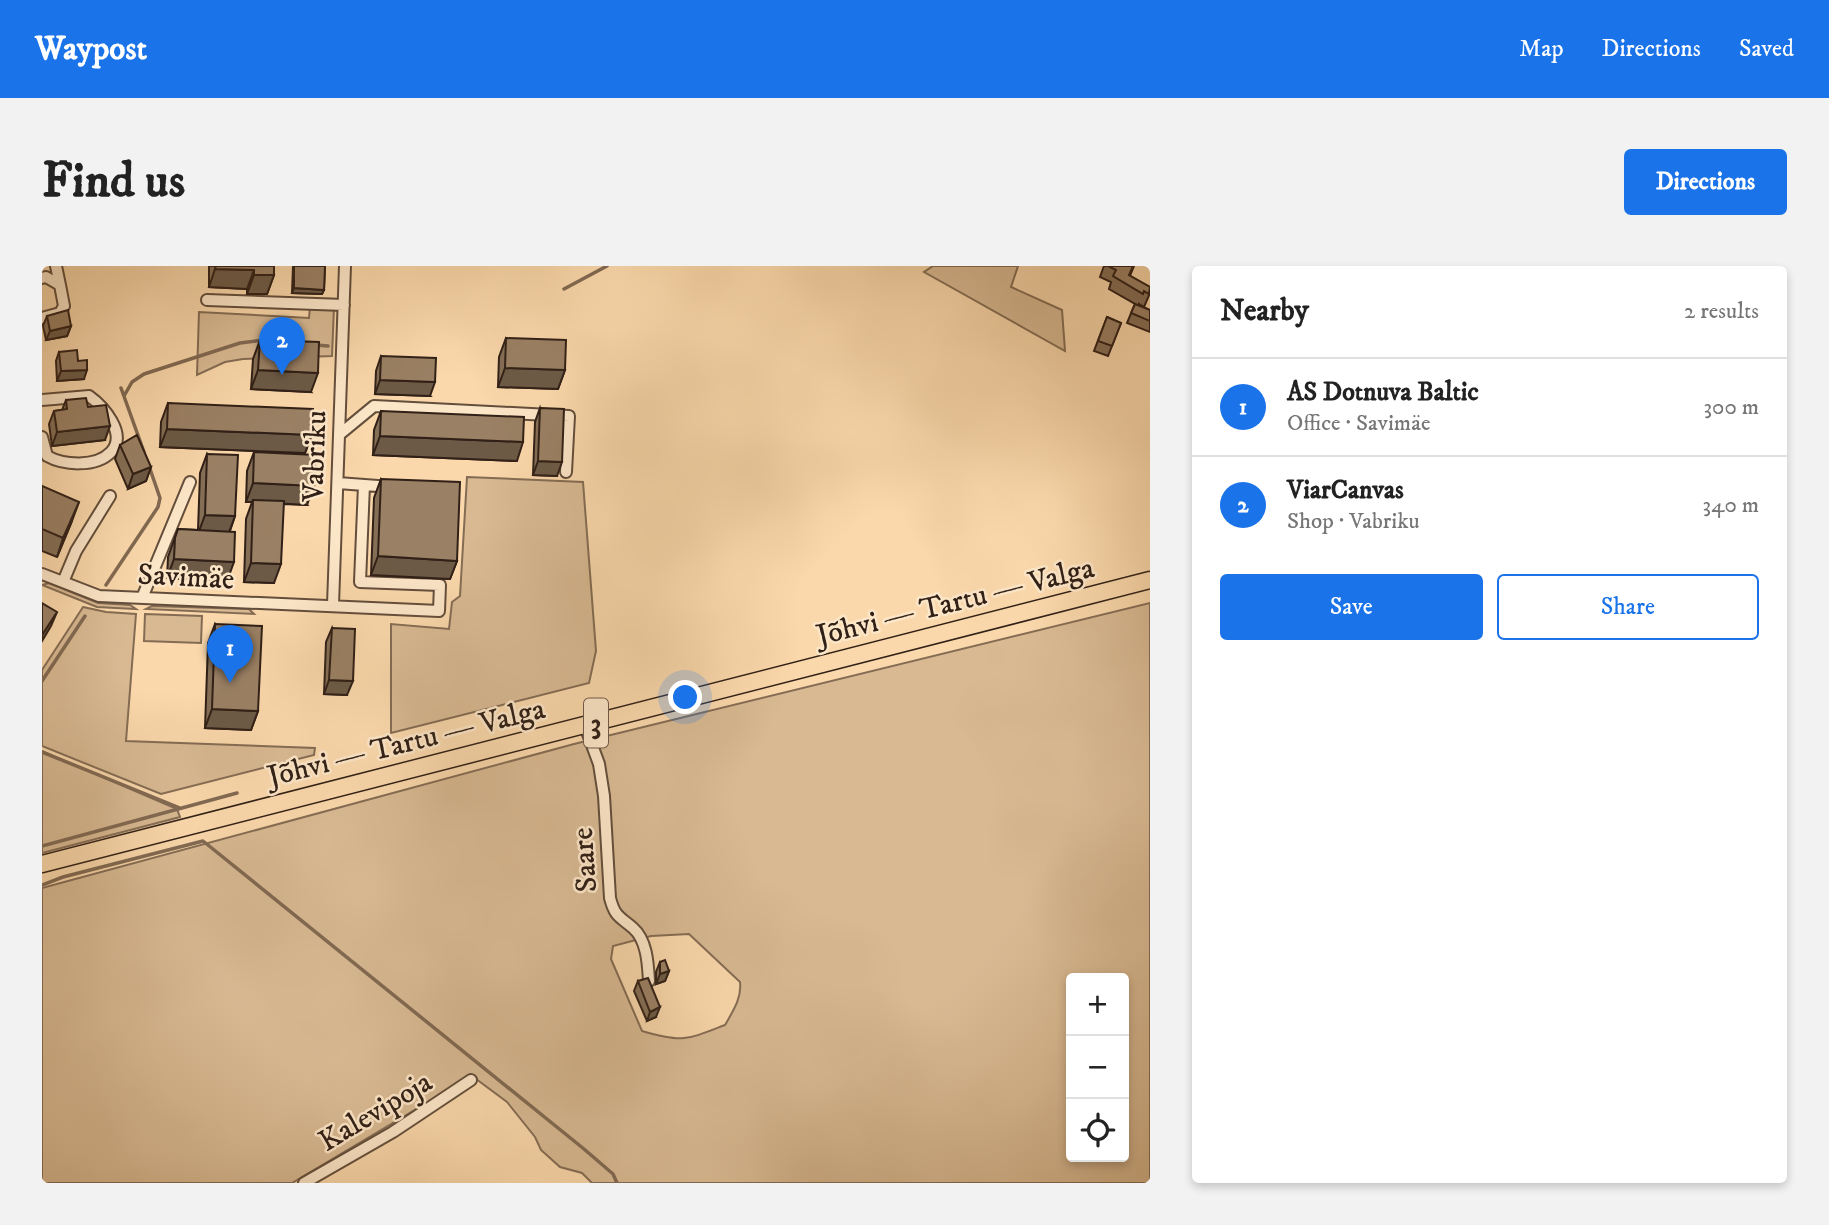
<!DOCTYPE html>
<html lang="en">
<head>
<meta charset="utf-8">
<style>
	:root { --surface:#fff; --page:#f2f2f2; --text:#222; --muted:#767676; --line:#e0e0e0; --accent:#1a73e8 }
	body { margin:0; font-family:"IM FELL DW Pica",serif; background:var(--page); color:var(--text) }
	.controls { position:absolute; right:21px; bottom:21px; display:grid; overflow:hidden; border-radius:7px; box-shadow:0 4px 10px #0003 }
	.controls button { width:63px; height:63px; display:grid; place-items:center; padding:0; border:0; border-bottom:2px solid var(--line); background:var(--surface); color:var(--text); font:35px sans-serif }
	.you { position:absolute; left:644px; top:432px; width:24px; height:24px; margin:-18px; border:5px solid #fff; border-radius:50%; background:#1a73e8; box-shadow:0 0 0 10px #1a73e833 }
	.badge { display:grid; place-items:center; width:46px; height:46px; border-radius:50%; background:var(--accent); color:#fff; font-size:23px; font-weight:700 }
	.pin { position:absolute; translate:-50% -58px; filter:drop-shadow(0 2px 4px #0008) }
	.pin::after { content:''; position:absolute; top:37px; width:24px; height:21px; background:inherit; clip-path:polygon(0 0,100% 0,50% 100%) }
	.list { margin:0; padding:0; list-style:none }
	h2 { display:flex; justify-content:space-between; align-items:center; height:91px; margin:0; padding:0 28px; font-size:30px }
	h2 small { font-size:23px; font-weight:400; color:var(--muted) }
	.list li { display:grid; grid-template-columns:46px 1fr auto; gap:21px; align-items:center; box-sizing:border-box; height:98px; padding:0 28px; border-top:2px solid var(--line) }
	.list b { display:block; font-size:26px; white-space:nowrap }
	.list p { margin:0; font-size:23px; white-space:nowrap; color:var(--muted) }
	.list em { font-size:23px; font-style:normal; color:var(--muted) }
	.actions { display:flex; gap:14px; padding:21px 28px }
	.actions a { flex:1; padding:16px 0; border:2px solid var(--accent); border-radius:7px; text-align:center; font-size:24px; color:var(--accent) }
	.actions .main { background:var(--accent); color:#fff }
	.icon { flex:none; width:38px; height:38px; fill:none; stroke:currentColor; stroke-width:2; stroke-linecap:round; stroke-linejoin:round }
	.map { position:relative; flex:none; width:1108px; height:917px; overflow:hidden; border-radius:7px }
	header { display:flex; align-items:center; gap:42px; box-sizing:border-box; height:98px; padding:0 35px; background:var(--accent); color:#fff }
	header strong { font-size:33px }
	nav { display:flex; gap:38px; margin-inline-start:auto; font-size:24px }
	.intro { display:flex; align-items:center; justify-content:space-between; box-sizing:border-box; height:168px; padding:0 42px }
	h1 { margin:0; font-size:49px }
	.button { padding:18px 32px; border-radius:7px; background:var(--accent); color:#fff; font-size:24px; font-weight:700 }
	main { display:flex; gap:42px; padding:0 42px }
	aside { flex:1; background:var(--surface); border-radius:7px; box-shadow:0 4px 10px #0003 }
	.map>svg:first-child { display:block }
</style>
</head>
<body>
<header>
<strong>Waypost</strong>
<nav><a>Map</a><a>Directions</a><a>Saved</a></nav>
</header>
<div class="intro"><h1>Find us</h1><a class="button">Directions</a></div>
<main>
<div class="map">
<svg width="1108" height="917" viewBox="0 0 1108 917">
	<rect width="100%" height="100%" fill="#fad8ab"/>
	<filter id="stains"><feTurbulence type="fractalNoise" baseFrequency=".00286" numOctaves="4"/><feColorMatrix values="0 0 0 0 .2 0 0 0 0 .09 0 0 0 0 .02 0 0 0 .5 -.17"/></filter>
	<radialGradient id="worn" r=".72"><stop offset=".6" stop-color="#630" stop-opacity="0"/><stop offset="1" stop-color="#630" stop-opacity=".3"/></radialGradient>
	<!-- green -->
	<path fill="#d8b992" stroke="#846c54" stroke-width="2" fill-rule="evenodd" d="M891,0h85l-7,21 51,23 3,41 -141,-79z
		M268,41h24l-2,49 -89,3 -18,3 -28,13 2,-63 110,6z
		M425,211l116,5 13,169 -7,32 -198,50v-109l58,5 3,-27 8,-6z
		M7,317l49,20 32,2 6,4 -39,-2 -55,-22z
		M1108,337v580h-558l-10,-10 -22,-6 -19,-17 -6,-13 -28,-35 -35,-26 -180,107h-250v-295l532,-144zM647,668l51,48c2,16 -7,29 -15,43 -39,15 -42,18 -83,6l-31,-72 2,-13 38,-10zM1029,712h53v179h-53z
		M110,340l97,3 5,5 -108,-5z
		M41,341l23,5 30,2 -10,127 189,7 -1,7 -153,39 -119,-48v-76z
		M103,348l57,2 -1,27 -57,-2z
		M0,485l135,58 3,8 -138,36z"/>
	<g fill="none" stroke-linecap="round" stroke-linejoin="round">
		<!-- stream -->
		<path stroke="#816952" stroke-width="3.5" d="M522,23l43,-23
			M274,79l12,1
			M79,122l23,64
			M82,130l8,-14 12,-8 96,-31 23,-3
			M64,319l52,-78 2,-9 -11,-32
			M0,415l43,-65
			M0,486l138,56
			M0,580l195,-53
			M0,619l21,-8 140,-36 381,308 29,25 4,9"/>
		<defs>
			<path id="minor" d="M14,0l4,19
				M0,12l4,-1 14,8 4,21 -4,7 -18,5
				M165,34l137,5
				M0,134l47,-4c14,10 39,38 22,56 -15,16 -48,13 -64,4l-5,-19
				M298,168l34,-28 195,10 -3,56
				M296,217l53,4
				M0,308l57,22 340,15 1,-26 -80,-3 4,-97
				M21,316l13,-31 34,-55
				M100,332l48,-116
				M291,339l12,-339
				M543,460l14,38 5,32 6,102c5,19 9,18 23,30 14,12 15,36 16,53
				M262,917l89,-51 78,-52"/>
			<path id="highway" d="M0,598l1108,-284"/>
		</defs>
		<!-- minor casing -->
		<use href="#minor" stroke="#634e3c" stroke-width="14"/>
		<!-- highway casing -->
		<use href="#highway" stroke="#312017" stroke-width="19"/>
		<!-- minor -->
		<use href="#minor" stroke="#fce6c8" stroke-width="10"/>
		<!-- highway -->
		<use href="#highway" stroke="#fad8ab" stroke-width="16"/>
	</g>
	<!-- wall -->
	<path fill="#846e56" stroke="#312017" stroke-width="2" d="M167,0h65v9l-7,19h-20v-5l-38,-2z
		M251,0h32l-1,24 -2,4 -30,-1z
		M1062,0h30l-4,10 20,17 -6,14 -5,-3v1l11,5v22l-23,-9 8,-19 -26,-15 2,-7 -11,-5z
		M5,50l24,10 -4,10 -21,4 -3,-14z
		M1065,51l14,6 -13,33 -14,-5z
		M464,72l59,32 -7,19 -60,-2 1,-30z
		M218,74l51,52 -60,-3 2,-30z
		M17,86l19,9 6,18 -27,2 -1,-20z
		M339,90l49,40 -55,-2 1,-23z
		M24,134l22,7 17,33 -53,6 -3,-22 5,-13 8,-1z
		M126,137l144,32 -7,18 -145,-6 1,-25z
		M498,142l17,68 -24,-1 2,-53z
		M339,145l136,50 -144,-6 1,-25z
		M78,179l31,22 -5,14 -18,8 -13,-30z
		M212,186l53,53 -24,-1 -9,79 -30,-1 2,-63 6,-17h-6l1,-31z
		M165,188l28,62 -5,15 -3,50 -60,-3 1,-21 10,-28 20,1 2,-57z
		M339,213l76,82 -7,18 -79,-4 3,-77z
		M0,220l30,35 -15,36 -15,-6z
		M173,358l43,87 -7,19 -46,-2 3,-85z
		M290,362l15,67 -23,-1 2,-52z
		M618,696l9,9 -4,10 -9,3v-12z
		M596,715l18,36 -9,4 -13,-30z"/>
	<!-- shaded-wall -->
	<path fill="#6c5a46" stroke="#312017" stroke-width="2" d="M173,3l39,1 -7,19 -38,-2z
		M212,9h20l-7,19h-20z
		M252,22l30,2 -2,4 -30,-1z
		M29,60l-4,10 -21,4 4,-9z
		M463,102l60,2 -7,19 -60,-2z
		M45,104l-3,9 -27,2 4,-10z
		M216,104l60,3 -7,19 -60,-3z
		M338,114l55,2 -5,14 -55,-2z
		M68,160l-5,14 -53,6 5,-14z
		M125,163l145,6 -7,18 -145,-6z
		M338,170l143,6 -6,19 -144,-6z
		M496,195l24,1 -5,14 -24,-1z
		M109,201l-5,14 -18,8 5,-15z
		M211,217l61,3 -7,19 -54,-3v-2l-1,2h-6z
		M37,236l-7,19 -15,36 6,-19z
		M163,249l30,1 -7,19 -30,-1z
		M336,290l79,5 -7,18 -79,-4z
		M132,293l60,3 -7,19 -60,-3z
		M209,297l30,1 -7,19 -30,-1z
		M15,346l-6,14 -9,15v-6z
		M287,414l24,1 -6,14 -23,-1z
		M170,443l46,2 -7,19 -46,-2z
		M627,705l-4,10 -9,3 4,-10z
		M618,741l-4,10 -9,4 3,-9z"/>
	<!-- building -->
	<path fill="#9a8064" stroke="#312017" stroke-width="2" d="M174,0h58v9h-20v-5l-39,-1z
		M252,0h31l-1,24 -30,-2z
		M1066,0h25l-4,9 21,12 -1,7 -5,-3 -1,3 -30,-18 3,-6z
		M1093,38l15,6v11l-19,-8z
		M26,44l3,16 -21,5 -3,-15z
		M1065,51l14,6 -9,23 -14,-5z
		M464,72l60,2 -1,30 -60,-2z
		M218,74l59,2 -1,31 -60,-3z
		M35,84l1,11 9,-1v10l-26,1 -2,-19z
		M339,90l55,2 -1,24 -55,-2z
		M44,132l2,9 18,-2 4,21 -53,6 -3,-21 13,-2 -1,-9z
		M126,137l145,6 -1,26 -145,-6z
		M498,142l24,1 -2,53 -24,-1z
		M339,145l143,6 -1,25 -143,-6z
		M95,169l14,32 -18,7 -13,-29z
		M212,186l62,3 -2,31 -61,-3z
		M165,188l31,1 -3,61 -30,-1z
		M339,213l79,3 -3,79 -79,-5z
		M0,220l37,16 -16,36 -21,-9z
		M211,234l31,1 -3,63 -30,-1z
		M136,263l57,3 -1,30 -60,-3 1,-21z
		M0,337l15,9 -15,23z
		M173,358l47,2 -4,85 -46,-2z
		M290,362l23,1 -2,52 -24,-1z
		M623,694l4,11 -9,3v-12z
		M606,712l12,29 -10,5 -12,-31z"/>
	<g text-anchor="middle" stroke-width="5" stroke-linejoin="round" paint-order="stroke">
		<!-- shield labels -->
		<rect fill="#fce6c8" stroke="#6e5b4c" stroke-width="2" x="542" y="432.5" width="24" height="49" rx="5"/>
		<g font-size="28" font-weight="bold" fill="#312017">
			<text x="554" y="467">3</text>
		</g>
		<!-- street labels -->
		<g font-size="30" fill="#312017" stroke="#fce6c8">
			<text transform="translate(272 190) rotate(-88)" y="10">Vabriku</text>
			<text transform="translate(144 310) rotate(3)" y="10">Savimäe</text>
			<text transform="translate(913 335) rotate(-14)" y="10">Jõhvi — Tartu — Valga</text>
			<text transform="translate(364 476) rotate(-14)" y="10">Jõhvi — Tartu — Valga</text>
			<text transform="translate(542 594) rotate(-94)" y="10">Saare</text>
			<text transform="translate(333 845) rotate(-31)" y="10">Kalevipoja</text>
		</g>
	</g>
	<rect width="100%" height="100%" filter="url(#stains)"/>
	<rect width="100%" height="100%" fill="url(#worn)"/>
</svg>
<div class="controls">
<button>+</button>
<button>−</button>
<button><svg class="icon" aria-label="locate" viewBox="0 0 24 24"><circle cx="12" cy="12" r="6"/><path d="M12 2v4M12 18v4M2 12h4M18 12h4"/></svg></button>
</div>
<div class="you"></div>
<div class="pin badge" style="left:188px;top:417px">1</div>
<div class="pin badge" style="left:240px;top:109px">2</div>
</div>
<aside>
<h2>Nearby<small>2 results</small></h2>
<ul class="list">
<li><span class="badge">1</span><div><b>AS Dotnuva Baltic</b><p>Office · Savimäe</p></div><em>300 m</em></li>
<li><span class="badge">2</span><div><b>ViarCanvas</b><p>Shop · Vabriku</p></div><em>340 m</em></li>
</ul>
<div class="actions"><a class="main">Save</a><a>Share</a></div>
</aside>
</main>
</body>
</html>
